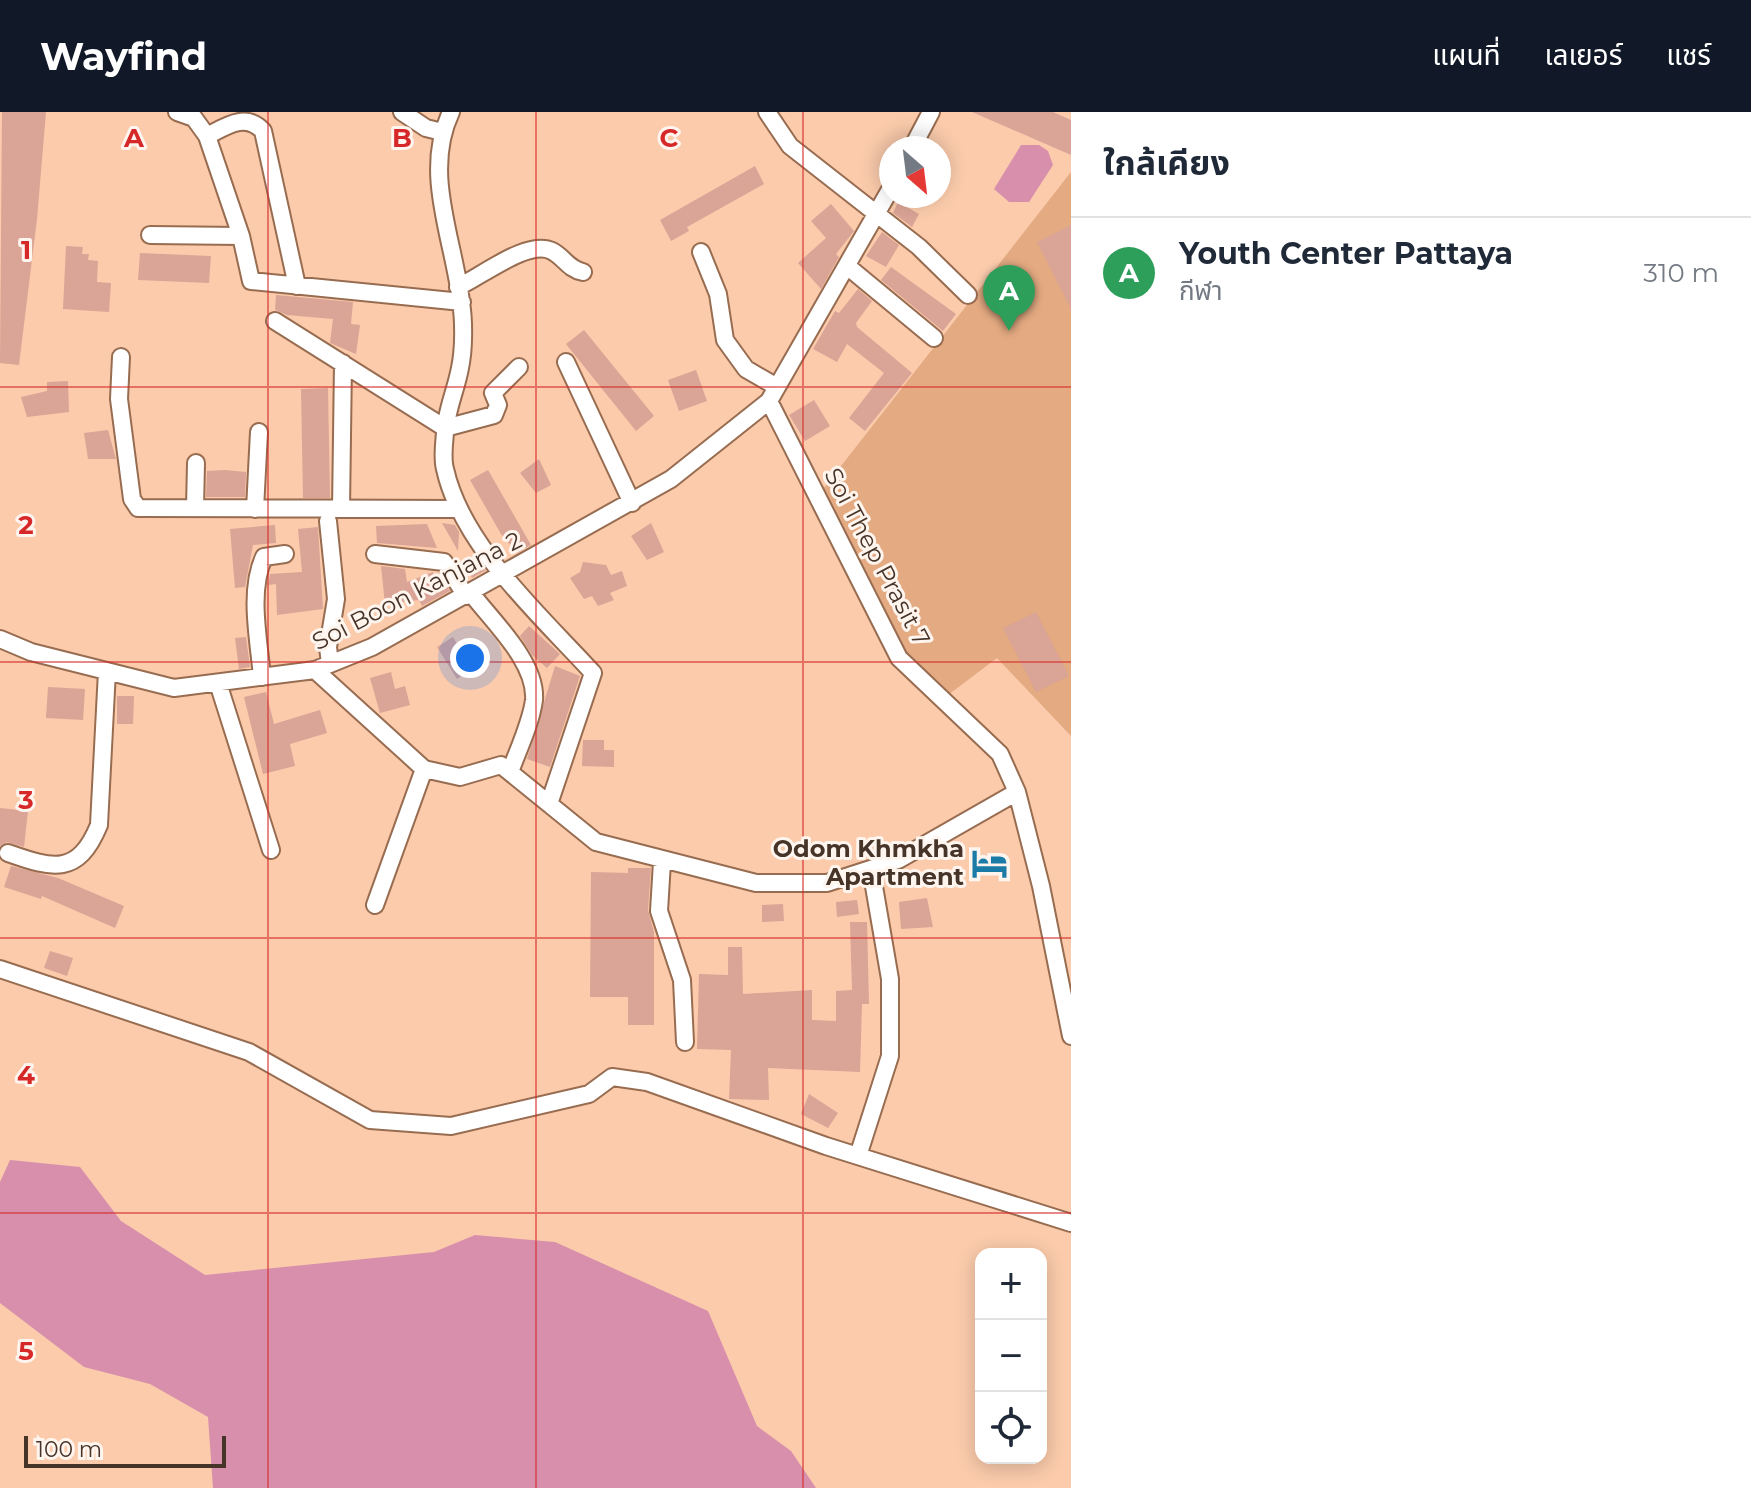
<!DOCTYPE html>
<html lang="th">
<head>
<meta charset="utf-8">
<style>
	:root { --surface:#fff; --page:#f2f2f3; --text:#1f2937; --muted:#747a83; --line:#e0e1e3; --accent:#111827 }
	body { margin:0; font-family:Montserrat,"Noto Sans Thai",sans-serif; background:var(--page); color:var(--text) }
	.controls { position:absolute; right:24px; bottom:24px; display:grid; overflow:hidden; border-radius:16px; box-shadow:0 4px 20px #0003 }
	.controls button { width:72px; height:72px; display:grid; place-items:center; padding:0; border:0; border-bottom:2px solid var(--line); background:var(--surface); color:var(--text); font:40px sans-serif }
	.compass { position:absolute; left:879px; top:24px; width:72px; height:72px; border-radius:50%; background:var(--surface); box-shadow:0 4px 20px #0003; rotate:152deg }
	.scale { position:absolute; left:24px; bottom:20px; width:202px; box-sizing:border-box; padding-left:8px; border:4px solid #473428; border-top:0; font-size:22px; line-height:28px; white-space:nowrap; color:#473428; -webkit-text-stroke:6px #fff5ef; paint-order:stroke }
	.you { position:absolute; left:470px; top:546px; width:28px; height:28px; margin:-20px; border:6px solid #fff; border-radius:50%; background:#1a73e8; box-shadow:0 0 0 12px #1a73e833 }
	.badge { display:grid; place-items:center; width:52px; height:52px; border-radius:50%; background:var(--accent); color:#fff; font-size:26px; font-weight:700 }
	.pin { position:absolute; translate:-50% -66px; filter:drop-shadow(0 2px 4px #0008) }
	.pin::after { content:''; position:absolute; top:42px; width:28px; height:24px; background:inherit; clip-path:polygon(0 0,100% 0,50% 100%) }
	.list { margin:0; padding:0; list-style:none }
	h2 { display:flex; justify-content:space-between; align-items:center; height:104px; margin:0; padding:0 32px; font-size:34px }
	h2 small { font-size:26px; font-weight:400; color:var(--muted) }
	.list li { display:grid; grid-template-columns:52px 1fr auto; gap:24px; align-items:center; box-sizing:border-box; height:112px; padding:0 32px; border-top:2px solid var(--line) }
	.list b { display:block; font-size:30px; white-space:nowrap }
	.list p { margin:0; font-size:26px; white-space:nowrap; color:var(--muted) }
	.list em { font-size:26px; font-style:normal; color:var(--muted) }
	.icon { flex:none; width:44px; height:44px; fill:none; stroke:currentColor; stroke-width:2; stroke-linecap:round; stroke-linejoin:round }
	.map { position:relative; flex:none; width:1071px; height:1376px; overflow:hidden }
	header { display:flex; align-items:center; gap:48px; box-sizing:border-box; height:112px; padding:0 40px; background:var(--accent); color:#fff }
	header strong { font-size:38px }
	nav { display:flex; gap:44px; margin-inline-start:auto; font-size:28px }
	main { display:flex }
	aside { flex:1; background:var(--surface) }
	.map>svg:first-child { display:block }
</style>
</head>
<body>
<header>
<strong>Wayfind</strong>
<nav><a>แผนที่</a><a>เลเยอร์</a><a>แชร์</a></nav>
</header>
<main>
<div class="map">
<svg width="1071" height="1376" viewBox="0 0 1071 1376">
	<rect width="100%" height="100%" fill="#fbcbac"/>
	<!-- green -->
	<path fill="#e4aa82" d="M1071,60v564l-74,-78 -49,37 -42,-41 -83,-165z"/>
	<!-- water -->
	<path fill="#d88fab" d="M1021,33h18l9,6 5,14 -24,37h-20l-15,-13z
		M10,1048l70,7 41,54 84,54 229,-23 41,-17 80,7 153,69 49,115 34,25 25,37h-603l-5,-71 -58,-33 -66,-17 -84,-64v-121z"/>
	<!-- building -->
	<path fill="#daa496" d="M2,0h44l-9,107 -18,146 -19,-2z
		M972,0h81l18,8v35z
		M755,54l9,18 -77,43 2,4 -18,10 -11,-21z
		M898,90l21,12 -7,13 -19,-14z
		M831,92l23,27 -18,23 3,3 -18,32 -23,-26 28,-25 -15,-17z
		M1071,113v84l-34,-67z
		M882,120l17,13 -13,22 -20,-11z
		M66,134l17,1 -1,7h7l-1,6 10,1 -1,21 14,1 -2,29 -46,-3z
		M140,141l71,3 -2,27 -71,-3z
		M891,155l65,47 -13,17 -62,-51z
		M858,177l14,12 -16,22 1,4 55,46 -47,58 -16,-13 35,-45 -37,-29 -10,18 -24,-13 22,-38 4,2z
		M276,183l77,7 -2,22 9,1 -4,29 -26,-11 3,-24 -46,-4 -12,-5z
		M584,218l70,86 -18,15 -70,-87z
		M696,258l11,31 -28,10 -11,-31z
		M68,269l1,31 -42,5 -6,-20 26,-6v-9z
		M328,276l2,110h-27l-2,-109z
		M814,288l16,26 -25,15 -16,-26z
		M108,318l8,29h-28l-4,-26z
		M539,347l12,26 -15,8 -16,-20z
		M225,358l21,2 -1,25h-39l1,-26z
		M488,358l43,75 -14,8 -16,-19 -31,-54z
		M442,411l13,2 4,7 -1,19z
		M651,411l13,29 -17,8 -16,-24z
		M427,412l10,24 -60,-5 -1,-17z
		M275,413l1,18 -23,2 -8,42 -10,1 -5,-59z
		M318,415l5,82 -46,6 -1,-31 -8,1 2,-11 32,-2 -4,-43z
		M475,445l11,13 -14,8 -8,-15z
		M583,450l23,3 5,10 11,-4 5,15 -17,7 4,7 -16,6 -6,-10 -8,3 -14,-21 10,-6z
		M381,454l24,3 2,13 26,-10 6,16 7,-3 4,6 -28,15 -3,-6 -34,4z
		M1036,500l33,64 -33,16 -33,-64z
		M529,514l31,28 -13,14 -15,-13 -12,-19z
		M246,525l4,30 -11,2 -4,-31z
		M453,525l19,32 -15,10 -20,-32z
		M555,554l25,10 -30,91 -23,-8z
		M391,560l4,17 10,-3 5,19 -30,8 -10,-35z
		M48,575l37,2 -2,31 -37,-2z
		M266,580l8,32 46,-14 7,23 -37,11 5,22 -32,8 -19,-77z
		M117,584h17l-1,28h-16z
		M583,628h21v10h10v17l-32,-1z
		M0,696l28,3 -4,36 -17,-5 -7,4z
		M11,754l47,12 66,28 -9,22 -73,-32 -1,3 -37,-12z
		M628,756h23l-3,42 6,22v93h-26v-28h-38l1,-125 37,1z
		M927,786l6,29 -32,2 -2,-27z
		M857,788l2,14 -22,3 -1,-15z
		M783,792l1,17 -22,1v-17z
		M850,810h17l2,82h-7l-2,68 -92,-4 1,32 -40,-1 2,-49 -34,-1 2,-75 29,1v-28h14l1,47 69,-4v30l24,1v-30l16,-1z
		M50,839l23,7 -6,18 -23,-8z
		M809,982l29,19 -10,15 -27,-14z"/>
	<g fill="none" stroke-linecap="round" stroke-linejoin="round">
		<defs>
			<path id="minor" d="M177,0l17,6 13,18 34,100
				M402,0l24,16 16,4
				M451,0c-29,61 3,127 10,190 3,19 3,47 -1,66 -4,22 -14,43 -15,65 -1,11 -3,25 0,36 17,77 96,147 148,204l-44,131
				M767,0l23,34 129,101 49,48
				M207,24c19,-10 39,-24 56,-5l34,155
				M912,36l19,-36
				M150,123l91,1 10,45 211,21
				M701,140l17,42 7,46 21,29 31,18
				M847,154l87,72
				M458,175c24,-11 70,-48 94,-36 12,6 16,18 31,21
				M275,209l170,107 49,-13 4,-10 -5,-12 26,-26
				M121,245l-2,42 13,100 6,9 320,1
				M566,250l66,141
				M769,289l130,257 101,96 17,38 24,94 30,150
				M195,396l1,-45
				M255,397l4,-77
				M341,397l2,-146
				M328,409l8,78 -8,48 2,17
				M375,442l69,8 22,34
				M471,481c21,28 66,69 63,107 -3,23 -16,50 -24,72
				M0,527l31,13 143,36 141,-18 57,-23 299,-168 98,-78 122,-213
				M315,558l109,99 36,8 41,-12 95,77 160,41h71l71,-23 119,-68
				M262,565c-3,-36 -14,-86 2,-120l21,-3
				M218,571l53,167
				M8,741c45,16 70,23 91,-28l8,-154
				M662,750l-3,49 23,69 3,62
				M375,793l49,-136
				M0,857l249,83 121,68 81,6 138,-32 23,-17 35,5 179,64 245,77
				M858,1044l32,-100v-77l-19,-110"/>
		</defs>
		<!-- minor casing -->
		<use href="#minor" stroke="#976c50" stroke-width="20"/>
		<!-- minor -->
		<use href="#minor" stroke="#fff" stroke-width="16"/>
	</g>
	<!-- grid -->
	<path fill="none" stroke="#d62828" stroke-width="2" stroke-opacity="0.55" d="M268,0v1376M536,0v1376M803,0v1376M0,275h1071M0,550h1071M0,826h1071M0,1101h1071"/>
	<!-- icons -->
	<defs>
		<symbol id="hotel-bare" viewBox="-9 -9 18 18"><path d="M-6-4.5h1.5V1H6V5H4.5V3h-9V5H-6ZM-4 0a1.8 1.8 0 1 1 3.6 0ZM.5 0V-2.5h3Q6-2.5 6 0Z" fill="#1b7ba7" stroke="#fff5ef" stroke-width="2.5" paint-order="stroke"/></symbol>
	</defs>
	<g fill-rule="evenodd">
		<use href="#hotel-bare" x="964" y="726" width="51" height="51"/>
	</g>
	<g text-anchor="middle" stroke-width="6" stroke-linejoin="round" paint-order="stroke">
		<!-- street labels -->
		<g font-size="24" fill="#473428" stroke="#fff5ef">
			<text transform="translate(877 445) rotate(62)" y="8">Soi Thep Prasit 7</text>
			<text transform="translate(417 479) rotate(-27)" y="8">Soi Boon Kanjana 2</text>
		</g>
		<!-- poi labels -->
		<g font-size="24" font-weight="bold" fill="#473428" stroke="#fff5ef" text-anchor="end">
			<text x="964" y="745">Odom Khmkha<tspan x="964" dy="28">Apartment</tspan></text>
		</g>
	</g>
	<g font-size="26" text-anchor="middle" font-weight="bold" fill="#d62828" stroke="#fff5ef" stroke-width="6" stroke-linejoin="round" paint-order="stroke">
		<text x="134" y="35">A</text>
		<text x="402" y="35">B</text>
		<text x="669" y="35">C</text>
		<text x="26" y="147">1</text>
		<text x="26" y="422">2</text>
		<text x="26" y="697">3</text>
		<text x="26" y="972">4</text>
		<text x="26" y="1248">5</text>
	</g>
</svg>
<div class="controls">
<button>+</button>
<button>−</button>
<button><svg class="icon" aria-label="locate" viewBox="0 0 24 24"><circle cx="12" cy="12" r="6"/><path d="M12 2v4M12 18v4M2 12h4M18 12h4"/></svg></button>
</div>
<svg class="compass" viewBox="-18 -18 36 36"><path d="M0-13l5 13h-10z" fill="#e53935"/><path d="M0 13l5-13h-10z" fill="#747a83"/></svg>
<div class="scale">100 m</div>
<div class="you"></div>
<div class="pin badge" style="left:1009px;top:219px;background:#2e9e5b">A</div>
</div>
<aside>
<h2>ใกล้เคียง<small></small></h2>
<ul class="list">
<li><span class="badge" style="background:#2e9e5b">A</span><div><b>Youth Center Pattaya</b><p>กีฬา</p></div><em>310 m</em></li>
</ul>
</aside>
</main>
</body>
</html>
